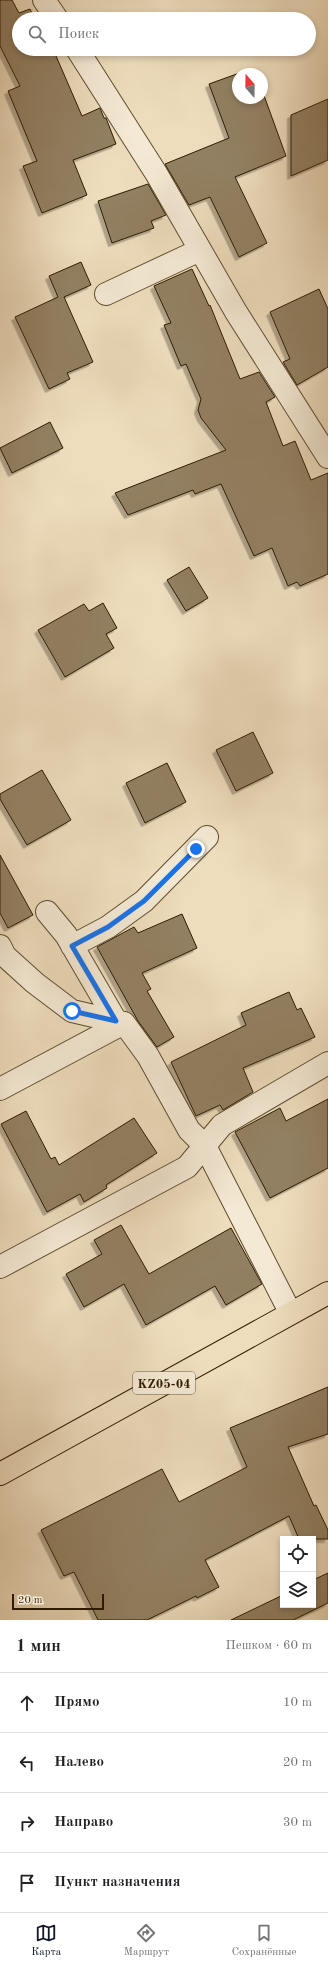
<!DOCTYPE html>
<html lang="ru">
<head>
<meta charset="utf-8">
<style>
	:root { --surface:#fff; --page:#f6f6f6; --text:#202124; --muted:#757577; --line:#e0e0e0; --accent:#111827 }
	body { margin:0; font-family:"Old Standard TT",serif; background:var(--page); color:var(--text) }
	.controls { position:absolute; right:12px; bottom:12px; display:grid; overflow:hidden; border-radius:0px; box-shadow:0 2px 6px #0003 }
	.controls button { width:36px; height:36px; display:grid; place-items:center; padding:0; border:0; border-bottom:1px solid var(--line); background:var(--surface); color:var(--text); font:20px sans-serif }
	.compass { position:absolute; left:232px; top:68px; width:36px; height:36px; border-radius:50%; background:var(--surface); box-shadow:0 2px 6px #0003; rotate:340deg }
	.scale { position:absolute; left:12px; bottom:10px; width:92px; box-sizing:border-box; padding-left:4px; border:2px solid #2e1b00; border-top:0; font-size:11px; line-height:14px; white-space:nowrap; color:#2e1b00; -webkit-text-stroke:3px #f4e9d4; paint-order:stroke }
	.stop { position:absolute; width:12px; height:12px; margin:-9px; border:3px solid #1a73e8; border-radius:50%; background:#fff }
	.stop.end { background:#1a73e8; border-color:#fff; box-shadow:0 1px 4px #0008 }
	.list { margin:0; padding:0; list-style:none }
	h2 { display:flex; justify-content:space-between; align-items:center; height:52px; margin:0; padding:0 16px; font-size:17px }
	h2 small { font-size:13px; font-weight:400; color:var(--muted) }
	.list li { display:grid; grid-template-columns:26px 1fr auto; gap:12px; align-items:center; box-sizing:border-box; height:60px; padding:0 16px; border-top:1px solid var(--line) }
	.list b { display:block; font-size:15px; white-space:nowrap }
	.list em { font-size:13px; font-style:normal; color:var(--muted) }
	.icon { flex:none; width:22px; height:22px; fill:none; stroke:currentColor; stroke-width:2; stroke-linecap:round; stroke-linejoin:round }
	.map { position:relative; flex:none; width:328px; height:1620px; overflow:hidden }
	.search { position:absolute; background:var(--surface); box-shadow:0 2px 6px #0003; left:12px; right:12px; top:12px; height:44px; display:flex; align-items:center; gap:10px; box-sizing:border-box; padding:0 14px; border-radius:22px; color:var(--muted); font-size:15px }
	.sheet { height:292px; background:var(--surface) }
	nav { display:flex; justify-content:space-around; align-items:center; box-sizing:border-box; height:56px; border-top:1px solid var(--line); background:var(--surface); font-size:11px; color:var(--muted) }
	nav a { display:grid; justify-items:center; gap:2px }
	nav .on { color:var(--accent) }
	.map>svg:first-child { display:block }
</style>
</head>
<body>
<div class="map">
<svg width="328" height="1620" viewBox="0 0 328 1620">
	<defs>
		<filter id="shadow"><feDropShadow dx="-3.5" dy="3.5" stdDeviation="0" flood-color="#0004"/></filter>
	</defs>
	<rect width="100%" height="100%" fill="#eeddbd"/>
	<filter id="stains"><feTurbulence type="fractalNoise" baseFrequency=".005" numOctaves="4"/><feColorMatrix values="0 0 0 0 .2 0 0 0 0 .09 0 0 0 0 .02 0 0 0 .5 -.17"/></filter>
	<radialGradient id="worn" r=".72"><stop offset=".6" stop-color="#630" stop-opacity="0"/><stop offset="1" stop-color="#630" stop-opacity=".3"/></radialGradient>
	<!-- building -->
	<path fill="#928062" stroke="#2e1b00" filter="url(#shadow)" d="M0,0h12l7,13 11,-4 4,9 5,-2 1,3h-21v30h34l29,67 18,-8 4,10h2l10,26 -43,16 14,35 -45,18 -19,-47 14,-5 -29,-70 12,-5 -20,-40z
		M245,71h10l1,3h-18v24h24v-8l24,66 -51,21 32,66 -28,14 -29,-60 -21,8 -24,-41 64,-26 -20,-54z
		M328,99v61l-37,16v-61z
		M148,184l18,31 -15,6 3,7 -42,15 -14,-42z
		M81,262l10,23 -27,12 29,65 -26,11 3,6 -21,10 -34,-72 43,-20 -9,-21z
		M192,269l17,37 1,-1 30,74 19,-7 16,25 -9,5 17,44 12,-5 16,39 17,-7v101l-28,12 -3,-4 -9,4 -16,-38 -18,8 -33,-72 -26,10 -2,-4 -65,25 -13,-22 111,-43 -25,-32 -3,-8 3,-11 -15,-35 -5,2 -17,-41 7,-2 -17,-37z
		M319,289l9,20v58l-31,18 -14,-23 7,-3 -20,-47z
		M50,422l13,26 -51,25 -12,-25z
		M189,567l19,31 -22,13 -19,-31z
		M103,603l14,25 -11,6 8,14 -49,29 -27,-47 46,-26 5,7z
		M253,732l20,41 -37,18 -20,-41z
		M167,763l19,39 -41,21 -19,-40z
		M42,770l29,50 -44,25 -27,-46v-5z
		M0,855l33,60 -25,13 -8,-15z
		M182,914l15,34 -55,25 9,16 -4,2 27,46 -17,10 -19,-26 -41,-74 37,-20 4,6z
		M289,992l8,18 4,-2 14,29 -72,31 10,24 -30,18 -3,-5 -24,11 -25,-54 75,-37 -5,-12z
		M328,1099v69l-58,30 -35,-66 45,-24 6,13z
		M26,1111l25,48 4,-2 4,8 75,-47 23,35 -51,32 1,3 -23,14 -4,-8 -33,18 -46,-88z
		M121,1225l28,49 82,-46 31,56 -36,21 -11,-19 -69,39 -22,-41 -40,23 -18,-33 36,-20 -8,-14z
		M328,1387v47l-40,13 26,59 2,-1 12,25v9h-29l-10,-23 -84,44 14,27 -22,11 -1,-2 -49,24h-49l-24,-48 -10,4 -23,-46 121,-61 17,33 68,-35 -17,-39z
		M328,1573v30l-35,17h-62l52,-25v10h30v-25z"/>
	<g fill="none" stroke-linecap="round" stroke-linejoin="round">
		<defs>
			<path id="minor" d="M44,0l13,19
				M77,49l79,124 80,139 92,145
				M106,294l94,-44
				M47,912l19,23 50,86
				M0,946l5,10 30,27 37,28 52,12 24,33 41,74 16,16 85,166
				M72,946l36,-19 36,-26 63,-64
				M0,1089l124,-66
				M0,1267l187,-100 35,-42 106,-62"/>
			<path id="major" d="M0,1474l328,-181"/>
		</defs>
		<!-- minor casing -->
		<use href="#minor" stroke="#5e4c2f" stroke-width="24"/>
		<!-- major casing -->
		<use href="#major" stroke="#2e1b00" stroke-width="24"/>
		<!-- minor -->
		<use href="#minor" stroke="#f4e9d4" stroke-width="22"/>
		<!-- major -->
		<use href="#major" stroke="#eeddbd" stroke-width="22"/>
	</g>
	<g fill="none" stroke-linecap="round" stroke-linejoin="round">
		<!-- route -->
		<path stroke="#1a73e8" stroke-width="5" d="M72,1011l44,10 -44,-75 36,-19 36,-26 52,-52"/>
	</g>
	<g text-anchor="middle" stroke-width="3" stroke-linejoin="round" paint-order="stroke">
		<!-- shield labels -->
		<rect fill="#f4e9d4" stroke="#695940" stroke-width="1" x="133" y="1372" width="62" height="22" rx="3"/>
		<g font-size="13" font-weight="bold" fill="#2e1b00">
			<text x="164" y="1388">KZ05-04</text>
		</g>
	</g>
	<rect width="100%" height="100%" filter="url(#stains)"/>
	<rect width="100%" height="100%" fill="url(#worn)"/>
</svg>
<div class="controls">
<button><svg class="icon" aria-label="locate" viewBox="0 0 24 24"><circle cx="12" cy="12" r="6"/><path d="M12 2v4M12 18v4M2 12h4M18 12h4"/></svg></button>
<button><svg class="icon" aria-label="layers" viewBox="0 0 24 24"><path d="M12 4l9 5-9 5-9-5zM3 14l9 5 9-5"/></svg></button>
</div>
<svg class="compass" viewBox="-18 -18 36 36"><path d="M0-13l5 13h-10z" fill="#e53935"/><path d="M0 13l5-13h-10z" fill="#757577"/></svg>
<div class="scale">20 m</div>
<div class="stop" style="left:72px;top:1011px"></div>
<div class="stop end" style="left:196px;top:849px"></div>
<div class="search"><svg class="icon" aria-label="search" viewBox="0 0 24 24"><circle cx="10" cy="10" r="6"/><path d="M15 15l6 6"/></svg>Поиск</div>
</div>
<section class="sheet">
<h2>1 мин<small>Пешком · 60 m</small></h2>
<ul class="list">
<li><svg class="icon" aria-label="ahead" viewBox="0 0 24 24"><path d="M12 20V5M6 11l6-6 6 6"/></svg><div><b>Прямо</b></div><em>10 m</em></li>
<li><svg class="icon" aria-label="left" viewBox="0 0 24 24"><path d="M17 20v-9H6M10 6l-5 5 5 5"/></svg><div><b>Налево</b></div><em>20 m</em></li>
<li><svg class="icon" aria-label="right" viewBox="0 0 24 24"><path d="M7 20v-9h11M14 6l5 5-5 5"/></svg><div><b>Направо</b></div><em>30 m</em></li>
<li><svg class="icon" aria-label="arrive" viewBox="0 0 24 24"><path d="M6 21V4h12l-3 4 3 4H6"/></svg><div><b>Пункт назначения</b></div></li>
</ul>
</section>
<nav>
<a class="on"><svg class="icon" aria-label="map" viewBox="0 0 24 24"><path d="M3 6l6-2 6 2 6-2v14l-6 2-6-2-6 2zM9 4v14M15 6v14"/></svg>Карта</a>
<a><svg class="icon" aria-label="directions" viewBox="0 0 24 24"><path d="M12 3l9 9-9 9-9-9zM9 14v-3h6M13 9l2 2-2 2"/></svg>Маршрут</a>
<a><svg class="icon" aria-label="saved" viewBox="0 0 24 24"><path d="M7 4h10v16l-5-4-5 4z"/></svg>Сохранённые</a>
</nav>
</body>
</html>
